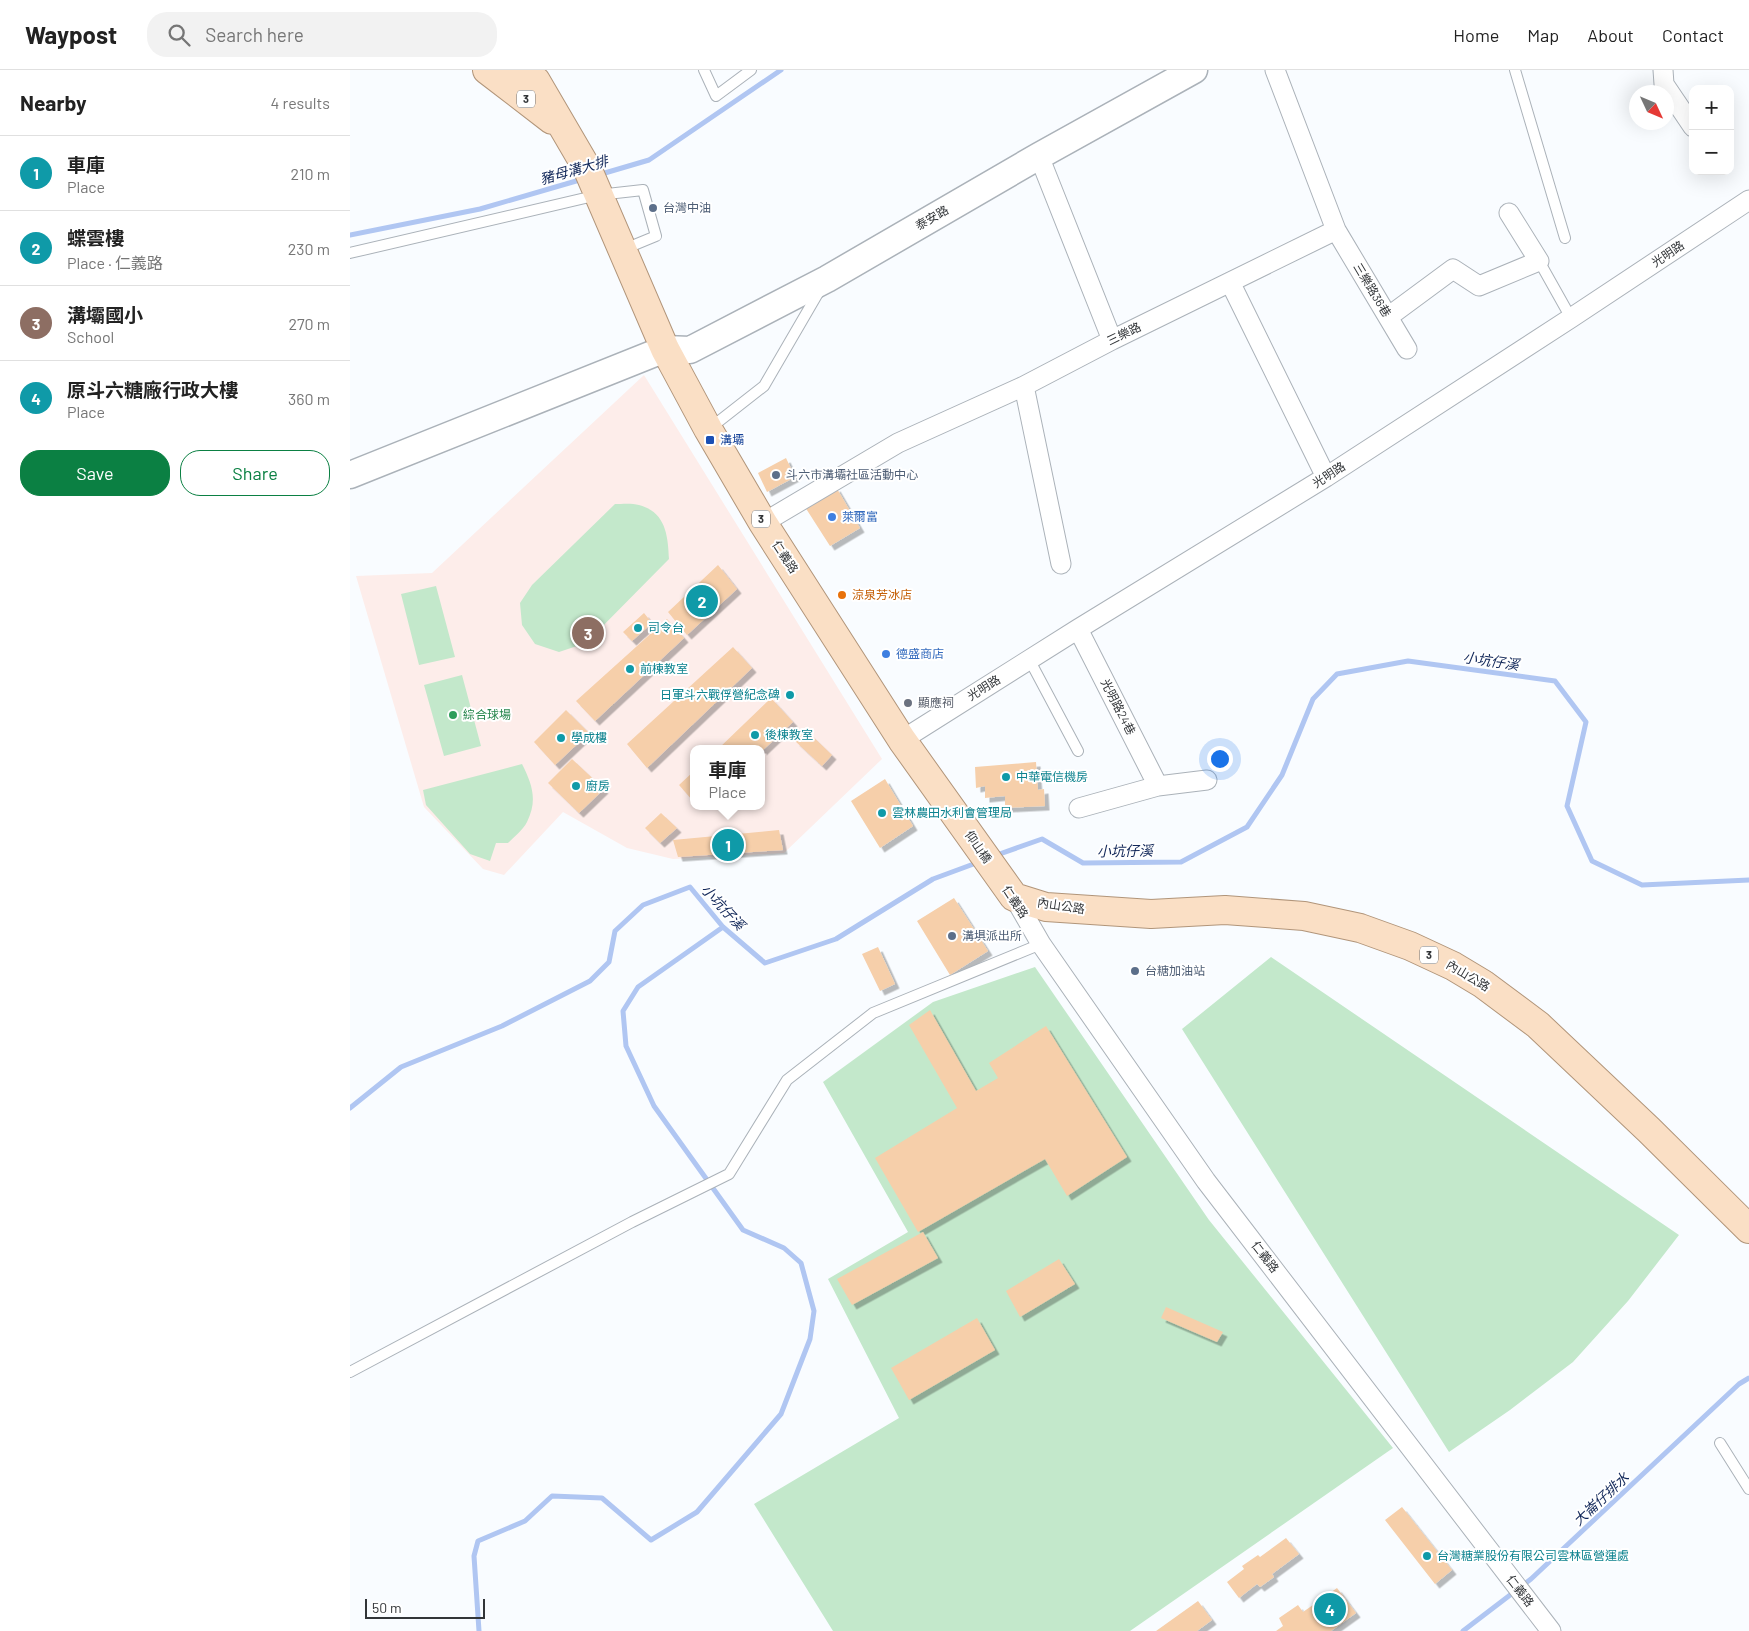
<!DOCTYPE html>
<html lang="en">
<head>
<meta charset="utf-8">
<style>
	:root { --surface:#fff; --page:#f2f2f2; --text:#222; --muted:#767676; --line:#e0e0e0; --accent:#0b8043 }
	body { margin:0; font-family:Barlow,"Noto Sans TC",sans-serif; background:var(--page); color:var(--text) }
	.controls { position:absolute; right:15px; top:15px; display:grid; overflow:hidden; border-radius:10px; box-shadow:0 5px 20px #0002 }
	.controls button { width:45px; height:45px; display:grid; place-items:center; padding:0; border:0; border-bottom:1px solid var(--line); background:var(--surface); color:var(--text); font:25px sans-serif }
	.compass { position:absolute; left:1279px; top:15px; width:45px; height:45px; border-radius:50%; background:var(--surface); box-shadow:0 5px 20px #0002; rotate:134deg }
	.scale { position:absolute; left:15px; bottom:12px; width:120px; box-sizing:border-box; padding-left:5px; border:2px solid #323538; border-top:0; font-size:14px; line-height:18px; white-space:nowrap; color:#323538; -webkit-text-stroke:4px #fff; paint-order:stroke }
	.you { position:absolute; left:869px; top:688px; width:18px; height:18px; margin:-12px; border:4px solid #fff; border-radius:50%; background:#1a73e8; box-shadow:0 0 0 8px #1a73e833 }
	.badge { display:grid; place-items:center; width:32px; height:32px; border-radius:50%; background:var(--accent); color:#fff; font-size:16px; font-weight:700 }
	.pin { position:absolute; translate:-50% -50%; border:2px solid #fff; box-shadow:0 1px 5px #0006 }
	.popup { position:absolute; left:340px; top:675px; width:75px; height:65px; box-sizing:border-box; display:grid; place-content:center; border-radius:10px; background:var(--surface); filter:drop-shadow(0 1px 4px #0005); font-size:16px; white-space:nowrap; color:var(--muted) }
	.popup b { font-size:19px; color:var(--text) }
	.popup::after { content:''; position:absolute; left:50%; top:100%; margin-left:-10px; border:10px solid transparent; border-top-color:var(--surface) }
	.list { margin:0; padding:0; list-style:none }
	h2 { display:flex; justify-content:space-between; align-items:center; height:65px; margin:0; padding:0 20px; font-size:21px }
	h2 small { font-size:16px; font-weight:400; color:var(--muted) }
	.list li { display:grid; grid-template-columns:32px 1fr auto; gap:15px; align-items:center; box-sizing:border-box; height:75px; padding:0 20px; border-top:1px solid var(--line) }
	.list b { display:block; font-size:19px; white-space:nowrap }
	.list p { margin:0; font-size:16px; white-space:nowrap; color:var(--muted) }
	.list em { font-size:16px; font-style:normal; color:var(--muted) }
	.actions { display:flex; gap:10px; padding:15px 20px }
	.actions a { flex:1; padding:11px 0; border:1px solid var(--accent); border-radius:20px; text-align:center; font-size:18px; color:var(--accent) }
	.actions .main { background:var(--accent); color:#fff }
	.icon { flex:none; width:28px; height:28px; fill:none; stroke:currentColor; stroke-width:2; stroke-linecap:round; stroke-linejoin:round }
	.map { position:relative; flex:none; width:1399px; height:1561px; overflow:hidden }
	header { display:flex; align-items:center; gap:30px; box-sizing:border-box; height:70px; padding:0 25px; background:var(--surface); border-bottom:1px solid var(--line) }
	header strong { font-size:24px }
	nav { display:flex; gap:28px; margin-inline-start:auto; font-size:18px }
	.search { width:350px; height:45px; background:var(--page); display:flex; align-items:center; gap:12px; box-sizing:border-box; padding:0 18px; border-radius:20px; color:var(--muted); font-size:19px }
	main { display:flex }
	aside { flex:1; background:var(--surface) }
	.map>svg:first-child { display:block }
</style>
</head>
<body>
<header>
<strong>Waypost</strong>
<div class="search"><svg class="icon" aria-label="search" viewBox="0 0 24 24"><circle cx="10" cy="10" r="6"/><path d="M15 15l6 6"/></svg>Search here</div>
<nav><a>Home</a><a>Map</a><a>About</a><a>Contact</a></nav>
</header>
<main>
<aside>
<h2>Nearby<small>4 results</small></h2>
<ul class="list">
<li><span class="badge" style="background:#0f9aa8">1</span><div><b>車庫</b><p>Place</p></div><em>210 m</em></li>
<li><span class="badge" style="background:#0f9aa8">2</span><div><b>蝶雲樓</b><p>Place · 仁義路</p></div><em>230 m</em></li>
<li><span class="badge" style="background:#8d6e63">3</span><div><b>溝壩國小</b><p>School</p></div><em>270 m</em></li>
<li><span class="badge" style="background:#0f9aa8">4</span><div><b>原斗六糖廠行政大樓</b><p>Place</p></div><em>360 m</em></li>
</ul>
<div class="actions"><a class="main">Save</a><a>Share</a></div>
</aside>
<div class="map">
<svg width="1399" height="1561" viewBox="0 0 1399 1561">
	<defs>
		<filter id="shadow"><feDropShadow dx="4.5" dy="4.5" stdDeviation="0" flood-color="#0004"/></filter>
	</defs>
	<rect width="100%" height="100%" fill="#f9fcff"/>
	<!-- education -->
	<path fill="#fdedea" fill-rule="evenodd" d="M294,305l238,384 -98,94 -111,6 -46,-11 -64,-36 -59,63 -21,-6 -59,-62 -68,-231 76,-3zM344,679h68v57h-68z"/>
	<!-- green -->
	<path fill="#c3e8cb" d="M265,434c7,0 17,-1 24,1 27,7 29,31 30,54l-83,84 -27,9 -24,-8 -13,-19 -2,-22 12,-18z
		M86,516l19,71 -36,8 -18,-71z
		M112,605l19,71 -37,10 -20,-71z
		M172,694c10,20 16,36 5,58 -4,8 -13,15 -19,21h-12l-6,18 -20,-7 -44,-49 -3,-15z
		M921,887l408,278 -51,66 -55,61 -63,48 -61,42 -267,-423z
		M685,897l174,253 184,228 -263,183h-297l-79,-127 145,-86 -71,-139 80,-47 -85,-150 110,-80z"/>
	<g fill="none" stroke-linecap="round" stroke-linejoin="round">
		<!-- stream -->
		<path stroke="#b0c6f2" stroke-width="5" d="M248,105l51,-15 132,-90
			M0,165l130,-26 103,-30
			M644,786l48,-17 41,24 98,-1 66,-35 35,-52 31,-76 24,-25 71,-13 147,20 31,41 -19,84 25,55 50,24 107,-5
			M0,1038l51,-41 101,-41 88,-45 19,-19 6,-31 28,-26 47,-18 33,40 42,36 71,-24 97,-60 46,-17
			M129,1561l-5,-75 4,-15 47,-20 27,-25 50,2 49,42 46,-28 84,-98 29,-75 4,-28 -13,-48 -17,-15 -41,-18 -89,-124 -28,-60 -3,-35 15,-24 85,-60
			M1113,1561l68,-52 208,-195 10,-6"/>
	</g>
	<!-- building -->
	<path fill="#f6cfaa" filter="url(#shadow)" d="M436,388l9,19 -28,15 -9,-19z
		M486,417l24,41 -30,18 -25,-39z
		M368,495l19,24 -50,46 -19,-23z
		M294,543l8,10 -20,18 -9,-9z
		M317,549l17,19 -89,83 -19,-20z
		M383,577l19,21 -105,100 -20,-24z
		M421,628l22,24 -31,29v-2h-44z
		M216,640l23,23 -34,32 -21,-23z
		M456,660l26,25 -10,11 -27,-25z
		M222,689l32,30 -25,24 -31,-30z
		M686,692l2,28 6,-1 1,17 -40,2v-12l-20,2v-12l-9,2 -1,-21z
		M344,701v31l-15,-17z
		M535,709l28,47 -33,22 -29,-47z
		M311,743l16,15 -17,15 -15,-15z
		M429,760l4,20 -105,7 -5,-17z
		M604,828l34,53 -38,24 -33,-54z
		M528,877l17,37 -15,7 -18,-37z
		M580,940l46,81 22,-13 -9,-15 57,-37 81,131 -60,39 -22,-37 -127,73 -43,-74 82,-50 -48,-83z
		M573,1162l15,26 -86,47 -15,-26z
		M709,1189l16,25 -55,33 -14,-26z
		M816,1237l57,25 -6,10 -56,-24z
		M627,1248l18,32 -86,50 -18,-32z
		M1052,1437l50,63 -17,14 -50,-64z
		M936,1468l13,16 -27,20 2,3 -14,10 -3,-3 -18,14 -12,-16 17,-13 -2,-3 16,-11 2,2z
		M987,1518l19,25 -25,18h-55l7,-5 -4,-8 19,-13 5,7z
		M848,1531l14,19 -15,11h-41z"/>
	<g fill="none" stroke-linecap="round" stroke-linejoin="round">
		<defs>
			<path id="lane" d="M354,0l12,26 35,-26
				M1165,0l50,168
				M0,183l248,-58 45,-5 13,46 -34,14
				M1189,191l32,57
				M359,359l55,-43 57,-98
				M679,589l49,92
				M0,1302l282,-150 97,-48 58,-94 86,-67 168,-69
				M1370,1373l29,46"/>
			<path id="street" d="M1313,0l1,14 29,43
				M689,86l73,184
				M986,160l71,119
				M880,212l96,195
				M1038,247l65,-48 26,17 60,-25 -30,-48
				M674,316l37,178
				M413,453l135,-80 126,-57 88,-46 224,-110 -61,-160
				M728,559l80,157 49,-6
				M552,670l176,-111 248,-152 245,-159 178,-118
				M729,738l79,-22
				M664,827l27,47 165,237 345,450"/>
			<path id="secondary" d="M0,405l315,-126 25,1 137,-71 212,-123 155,-86"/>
			<path id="primary" d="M137,0l65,50
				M172,0l14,11 52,89 77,179 43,80 55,94 139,217 112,157 32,10 105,7 74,-4 79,6 56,12 50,18 43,20 30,18 55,41 111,105 100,99"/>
		</defs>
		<!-- lane casing -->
		<use href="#lane" stroke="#abb2b9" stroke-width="12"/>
		<!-- street casing -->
		<use href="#street" stroke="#abb2b9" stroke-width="21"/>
		<!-- secondary casing -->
		<use href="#secondary" stroke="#abb2b9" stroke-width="29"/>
		<!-- primary casing -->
		<use href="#primary" stroke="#b1957a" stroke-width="30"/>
		<!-- lane -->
		<use href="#lane" stroke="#fff" stroke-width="10"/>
		<!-- street -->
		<use href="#street" stroke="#fff" stroke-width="19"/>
		<!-- secondary -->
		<use href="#secondary" stroke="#fff" stroke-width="26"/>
		<!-- primary -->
		<use href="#primary" stroke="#fadfc5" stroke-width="28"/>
	</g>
	<!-- markers -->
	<g fill="#5c6f8a" stroke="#fff" stroke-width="2">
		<circle cx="303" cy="138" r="5"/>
		<circle cx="426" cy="405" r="5"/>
		<circle cx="602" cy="866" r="5"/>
		<circle cx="785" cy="901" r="5"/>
	</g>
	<rect fill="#1a4fb4" stroke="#fff" stroke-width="2" x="355" y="365" width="10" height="10" rx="2.5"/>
	<g fill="#3f7fe0" stroke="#fff" stroke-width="2">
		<circle cx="482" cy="447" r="5"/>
		<circle cx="536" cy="584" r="5"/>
	</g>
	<circle fill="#e8710a" stroke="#fff" stroke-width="2" cx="492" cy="525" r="5"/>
	<g fill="#0f9aa8" stroke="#fff" stroke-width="2">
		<circle cx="288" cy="558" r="5"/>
		<circle cx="280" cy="599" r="5"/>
		<circle cx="440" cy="625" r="5"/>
		<circle cx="405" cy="665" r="5"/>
		<circle cx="211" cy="668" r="5"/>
		<circle cx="656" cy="707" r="5"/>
		<circle cx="226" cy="716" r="5"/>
		<circle cx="532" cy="743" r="5"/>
		<circle cx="1077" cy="1486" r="5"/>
	</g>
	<circle fill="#6b7280" stroke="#fff" stroke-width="2" cx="558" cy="633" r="5"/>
	<circle fill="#2e9e5b" stroke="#fff" stroke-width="2" cx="103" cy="645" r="5"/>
	<g text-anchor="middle" stroke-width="4" stroke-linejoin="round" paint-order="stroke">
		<!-- shield labels -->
		<g fill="#fff" stroke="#707274" stroke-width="1">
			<rect x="167" y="20.5" width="18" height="17" rx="4"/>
			<rect x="402" y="440.5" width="18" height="17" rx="4"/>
			<rect x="1070" y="876.5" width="18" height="17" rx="4"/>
		</g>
		<g font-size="11" font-weight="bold" fill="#323538">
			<text x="176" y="33">3</text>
			<text x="411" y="453">3</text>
			<text x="1079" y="889">3</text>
		</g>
		<!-- service labels -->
		<g font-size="12" fill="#4e5e75" stroke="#fff" text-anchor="start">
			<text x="313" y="142">台灣中油</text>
			<text x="436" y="409">斗六市溝壩社區活動中心</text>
			<text x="612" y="870">溝埧派出所</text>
			<text x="795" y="905">台糖加油站</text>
		</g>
		<!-- street labels -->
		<g font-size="12" fill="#323538" stroke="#fff">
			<text transform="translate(582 148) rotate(-30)" y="4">泰安路</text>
			<text transform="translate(1318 184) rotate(-34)" y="4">光明路</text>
			<text transform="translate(1022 220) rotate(59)" y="4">三樂路36巷</text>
			<text transform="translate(774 264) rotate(-26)" y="4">三樂路</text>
			<text transform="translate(979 405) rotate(-33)" y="4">光明路</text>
			<text transform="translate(435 487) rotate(57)" y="4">仁義路</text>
			<text transform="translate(634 618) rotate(-32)" y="4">光明路</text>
			<text transform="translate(768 637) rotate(63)" y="4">光明路24巷</text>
			<text transform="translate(628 777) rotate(55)" y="4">仰山橋</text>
			<text transform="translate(665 832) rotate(57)" y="4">仁義路</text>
			<text transform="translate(711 836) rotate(8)" y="4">內山公路</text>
			<text transform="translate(1118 906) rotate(31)" y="4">內山公路</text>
			<text transform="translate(915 1187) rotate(52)" y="4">仁義路</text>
			<text transform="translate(1170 1521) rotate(52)" y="4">仁義路</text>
		</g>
		<!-- transit labels -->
		<g font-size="12" fill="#164399" stroke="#fff" text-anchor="start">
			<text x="370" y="374">溝壩</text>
		</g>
		<!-- shop labels -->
		<g font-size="12" fill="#366cbe" stroke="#fff" text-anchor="start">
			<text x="492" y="451">萊爾富</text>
			<text x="546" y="588">德盛商店</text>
		</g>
		<!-- food labels -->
		<g font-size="12" fill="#c56008" stroke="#fff" text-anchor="start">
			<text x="502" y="529">涼泉芳冰店</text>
		</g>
		<!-- culture labels -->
		<g font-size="12" fill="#0d838f" stroke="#fff" text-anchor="start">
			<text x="298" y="562">司令台</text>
			<text x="290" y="603">前棟教室</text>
			<text x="430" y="629" text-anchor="end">日軍斗六戰俘營紀念碑</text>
			<text x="415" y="669">後棟教室</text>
			<text x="221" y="672">學成樓</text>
			<text x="666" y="711">中華電信機房</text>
			<text x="236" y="720">廚房</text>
			<text x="542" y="747">雲林農田水利會管理局</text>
			<text x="1087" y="1490">台灣糖業股份有限公司雲林區營運處</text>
		</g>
		<!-- worship labels -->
		<g font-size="12" fill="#5b616d" stroke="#fff" text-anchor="start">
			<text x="568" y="637">顯應祠</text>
		</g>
		<!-- leisure labels -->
		<g font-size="12" fill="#27864d" stroke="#fff" text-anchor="start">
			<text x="113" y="649">綜合球場</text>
		</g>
		<!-- water labels -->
		<g font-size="14" font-style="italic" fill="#102658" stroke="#fff">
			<text transform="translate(224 100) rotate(-16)" y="5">豬母溝大排</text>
			<text transform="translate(1141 591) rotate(8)" y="5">小坑仔溪</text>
			<text transform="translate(775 781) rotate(-1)" y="5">小坑仔溪</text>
			<text transform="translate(373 837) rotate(47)" y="5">小坑仔溪</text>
			<text transform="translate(1251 1429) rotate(-43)" y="5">大崙仔排水</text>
		</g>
	</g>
</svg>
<div class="controls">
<button>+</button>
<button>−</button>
</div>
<svg class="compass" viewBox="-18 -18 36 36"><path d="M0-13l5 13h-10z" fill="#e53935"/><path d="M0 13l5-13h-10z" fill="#767676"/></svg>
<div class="scale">50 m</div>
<div class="you"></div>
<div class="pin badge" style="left:378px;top:775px;background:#0f9aa8">1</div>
<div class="popup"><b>車庫</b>Place</div>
<div class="pin badge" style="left:352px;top:531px;background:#0f9aa8">2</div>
<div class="pin badge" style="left:238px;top:563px;background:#8d6e63">3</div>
<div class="pin badge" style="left:980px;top:1539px;background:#0f9aa8">4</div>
</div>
</main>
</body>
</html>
